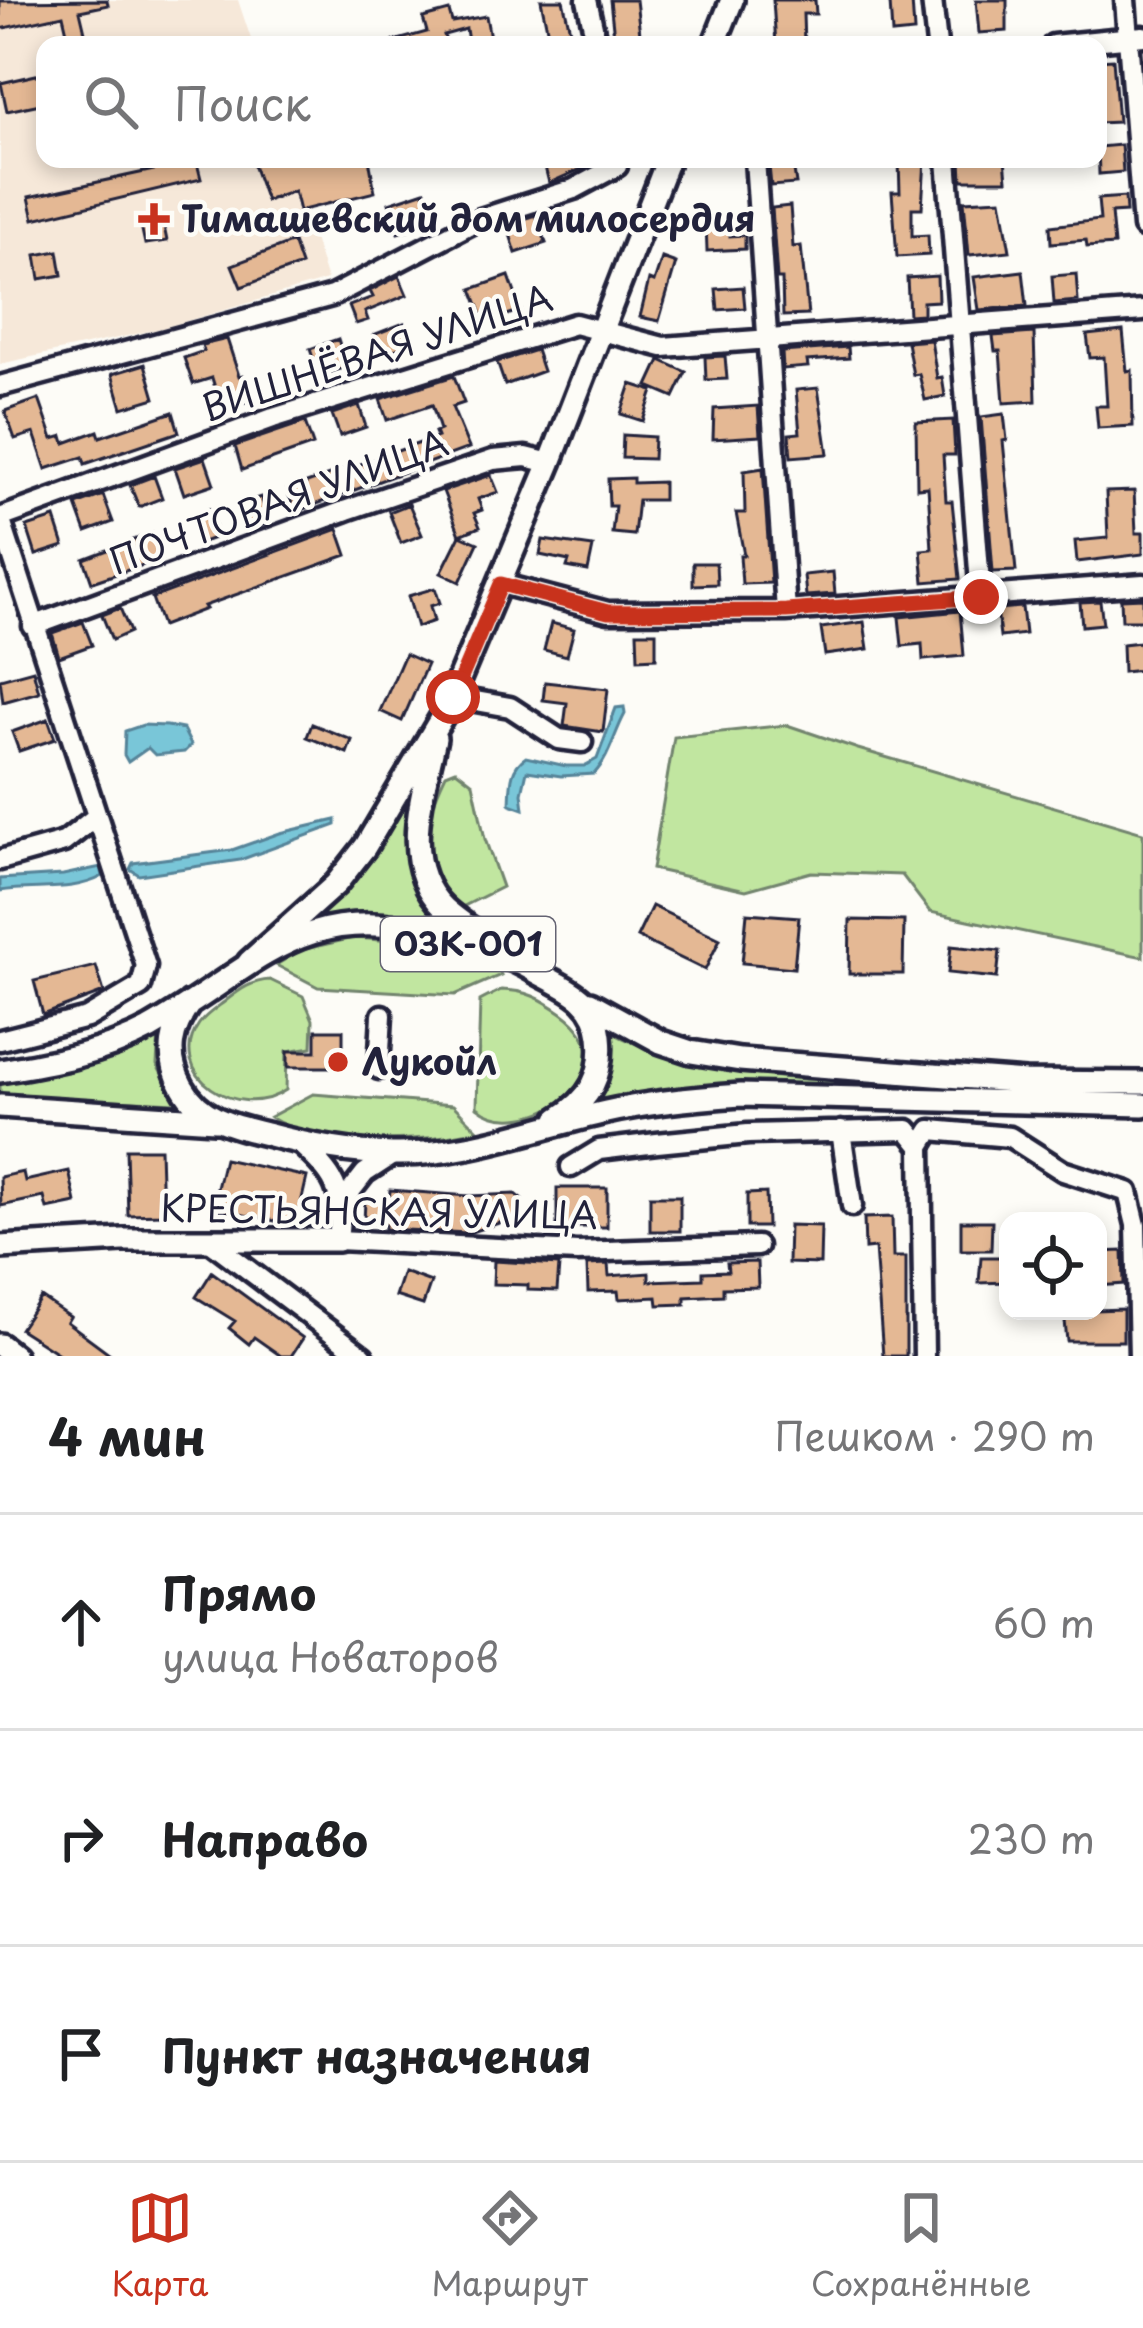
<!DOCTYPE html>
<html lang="ru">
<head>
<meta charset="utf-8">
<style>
	:root { --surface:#fff; --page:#f6f6f6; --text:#202124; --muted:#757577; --line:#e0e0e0; --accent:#c8321e }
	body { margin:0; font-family:"Playpen Sans",sans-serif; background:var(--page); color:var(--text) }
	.controls { position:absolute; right:36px; bottom:36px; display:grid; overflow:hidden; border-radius:24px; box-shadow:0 6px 18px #0003 }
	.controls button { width:108px; height:108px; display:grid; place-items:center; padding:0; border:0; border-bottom:3px solid var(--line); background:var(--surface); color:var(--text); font:60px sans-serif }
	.stop { position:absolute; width:36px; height:36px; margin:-27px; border:9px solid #c8321e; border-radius:50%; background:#fff }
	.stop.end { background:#c8321e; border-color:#fff; box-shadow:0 3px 12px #0008 }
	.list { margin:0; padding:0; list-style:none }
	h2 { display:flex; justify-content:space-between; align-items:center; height:156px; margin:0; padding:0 48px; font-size:51px }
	h2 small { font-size:39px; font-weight:400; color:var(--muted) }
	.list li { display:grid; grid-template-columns:78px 1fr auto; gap:36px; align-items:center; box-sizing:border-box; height:216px; padding:0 48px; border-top:3px solid var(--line) }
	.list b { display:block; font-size:45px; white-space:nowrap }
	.list p { margin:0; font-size:39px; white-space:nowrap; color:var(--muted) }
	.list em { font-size:39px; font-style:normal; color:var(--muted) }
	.icon { flex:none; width:66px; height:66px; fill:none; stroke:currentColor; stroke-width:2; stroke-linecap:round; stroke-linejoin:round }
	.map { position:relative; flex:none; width:1143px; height:1356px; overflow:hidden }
	.search { position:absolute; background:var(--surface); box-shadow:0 6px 18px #0003; left:36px; right:36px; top:36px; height:132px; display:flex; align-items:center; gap:30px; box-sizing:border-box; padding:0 42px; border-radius:24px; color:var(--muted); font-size:45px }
	.sheet { height:804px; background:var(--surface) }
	nav { display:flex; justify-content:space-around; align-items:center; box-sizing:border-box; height:168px; border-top:3px solid var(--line); background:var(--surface); font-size:33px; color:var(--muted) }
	nav a { display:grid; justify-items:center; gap:6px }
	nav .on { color:var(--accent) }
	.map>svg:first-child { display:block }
</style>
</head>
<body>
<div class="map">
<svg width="1143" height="1356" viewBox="0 0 1143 1356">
	<rect width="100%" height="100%" fill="#fdfcf7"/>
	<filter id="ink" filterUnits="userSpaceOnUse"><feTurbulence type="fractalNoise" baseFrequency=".00833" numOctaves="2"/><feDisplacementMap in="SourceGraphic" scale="24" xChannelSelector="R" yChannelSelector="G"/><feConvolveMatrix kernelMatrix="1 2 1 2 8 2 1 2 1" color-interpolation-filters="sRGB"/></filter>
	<g filter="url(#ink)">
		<!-- built -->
		<path fill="#f6e8d9" d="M0,0h238l15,45h-208v114h244l38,121 -164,48 -163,36z"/>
		<!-- green -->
		<path fill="#c1e6a0" stroke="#72846e" stroke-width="3" d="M787,725l71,24 285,84v124l-213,-45 -28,-37 -91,-3 -65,18 -94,-21 22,-132z
			M456,770l17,13 12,56 17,48 -40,20c-55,-29 -37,-90 -16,-133z
			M415,785c-17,60 -16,92 27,139l-61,-11 -63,4c44,-38 68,-82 97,-132z
			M353,938c49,2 98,14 145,30l3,7 -46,20 -137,-8 -42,-22 25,-15z
			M270,980l33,16 10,24 -1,27 -25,4 -1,39c-48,33 -122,-16 -87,-66 7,-10 19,-17 29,-25 13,-10 24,-18 42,-19z
			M501,990c25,0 41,9 61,23 77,55 -35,135 -85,94l3,-106z
			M607,1030c104,56 227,50 342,54 65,2 130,7 194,5v7l-394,-10 -157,19 18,-39z
			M159,1032l-2,33 20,38 -177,-8v-15l94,-19z
			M313,1094l140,11 25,25c-51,13 -163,17 -208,-13z"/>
		<!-- water -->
		<path fill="#79c6d8" stroke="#568499" stroke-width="3" d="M624,707l1,7c-11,20 -15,43 -31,60l-33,2 -34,-5 -5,22 2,16 -14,-5c1,-18 -1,-36 16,-47l40,9h18l13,-7 19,-51z
			M167,726l16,3 8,16 -7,7 -29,3 -7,-7 -20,14 -4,-7 1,-24 18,-6z
			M336,820v5l-96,35 -101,15 -9,-6 3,-6 99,-13 48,-17z
			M101,867l2,9c-30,17 -69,9 -103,15v-12l63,-4z"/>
		<!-- building -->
		<path fill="#e4b894" stroke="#22223b" stroke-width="3" d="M107,0l1,5 -28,6 8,34h-18l-7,-30 -63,14v-28z
			M541,0h22l9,39 -22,4z
			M610,0h26l4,34 -26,3z
			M773,0h42l1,14h-13l1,31h-28z
			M976,0h31v31l-28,2z
			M912,1l2,31 -22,2 -2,-31z
			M449,11l3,11 34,-6 4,22 -22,4 -2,-13 -22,6 3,10h-52l-1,-4 33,-9 -4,-14z
			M1113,59l5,63 -20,1v-63z
			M45,73v30l-38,8 -6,-28z
			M1121,145l2,27 -24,2 -1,-27z
			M170,159h26l5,20 -167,40 -5,-22 143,-31z
			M251,159h118l6,33 -76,19 -5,-20 -28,10z
			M543,159h46l1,6 -41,18z
			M925,159l-3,49h-10v28l16,-1 1,20 -32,2 -5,-65h8l-1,-32z
			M961,159h44l2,21h-45z
			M793,164l3,20 -25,2 -2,-20z
			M425,191l10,31 -37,11 -9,-30z
			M1125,197l1,15 -15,1 3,32 -27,2 -1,-7 -35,3 -1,-17 50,-6 -2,-21z
			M1001,199l9,52 -41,4 -5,-54z
			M790,206l3,41 8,-1 7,69 -25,1 -1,-37h-5l-5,-71z
			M536,215l10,28 -30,10 -9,-28z
			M162,217l5,24 -22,3 -5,-23z
			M730,222v14l15,-1v14l-38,2 -1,-28z
			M293,242l8,23 -60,22 -9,-22z
			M58,251l4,24 -22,4 -4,-24z
			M662,258l14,5 -17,58 -19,-4 9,-37 5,2z
			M1023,271l4,35 -48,4 -5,-33z
			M1076,274l2,27 -24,2 -2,-27z
			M399,276l8,19 -42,17 3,8 -12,4 -7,-18 24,-9 -3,-6z
			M509,276l12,34 -36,13 -13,-34z
			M937,276l1,25 -15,1v12l-14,1 -2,-37z
			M743,287l2,21 -27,2 -2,-21z
			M404,323l7,21 -31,11 -7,-20z
			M1123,331l4,40 5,-1 1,56 -35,2 -2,-22h11l-3,-49 -14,1 -3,-23z
			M1034,333l2,68 -32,2 -4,-52h-5l-2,-15z
			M227,339l12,37 4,-1 9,25 -30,10 -10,-32 -19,6 -9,-26 20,-7 -2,-6z
			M338,339l9,28 -28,9 -9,-27z
			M931,340l6,38 5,-1 3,19 -20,4 -6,-26 -6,1 -6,-33z
			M848,347l1,11 -42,3 1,6 -25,2 -1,-17z
			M536,350l7,21 -38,14 -8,-23z
			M725,356l2,23 -21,1 -1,-23z
			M660,360l26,12 -12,25 -26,-11z
			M145,364l10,34 -33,10 -10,-34z
			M454,376l10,27 -12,4 17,41 -174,64 -8,-22 150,-53 -2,-5 5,-2 -8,-25 -45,15 -7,-21z
			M631,384l22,7 -10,30 -22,-7z
			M818,388l10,66 -37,3 -2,-23 11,-1 -4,-43z
			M39,399l14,40 10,-3 2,7 33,-12 2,6 73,-25 6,20 -94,32 -2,-7 -37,12 -12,-36 -19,6 -10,-28z
			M359,405l7,22 -26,9 -8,-22z
			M758,406l2,30 -47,3 1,-30z
			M1004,414l3,26 -4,1 13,130 -23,1 -12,-155z
			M953,420l2,35h-12l3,46h6l8,78 -36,3 -3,-32 11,-1 -4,-62 -11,1 -1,-66z
			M305,422l8,23 -71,25 -7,-24z
			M623,435l31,2 -1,22 -31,-1z
			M205,458l9,26 -30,10 -9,-26z
			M763,468l8,115 -29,1 -2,-29h4l-8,-42h9l-1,-42z
			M491,475l7,17 -20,7 4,11 -8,3 6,14 -20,8 -17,-44z
			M154,476l8,22 -23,9 -9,-22z
			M633,478v5l30,-1v18h-25l-4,35 -22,-2 3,-27h-6l-1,-27z
			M1134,491l2,42h7v21l-66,8 -2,-21 33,-3 -2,-46z
			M103,495l10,27 -27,10 -10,-27z
			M261,497l8,26 -24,7 -8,-25z
			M409,504l13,31 -21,8 -12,-31z
			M209,509l10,27 -19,7 -9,-27z
			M55,518l9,28 -28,9 -9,-28z
			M338,529l9,26 -143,51 2,3 -44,17 -10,-28z
			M152,533l9,26 -69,23 -8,-23z
			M460,535l18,8 -18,39 -19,-9z
			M543,540l50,7 -5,24 -21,-4 2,-6 -29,-6z
			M693,563h23l1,21 -24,1z
			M833,572l2,22 -29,2 -2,-21z
			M435,588l5,15 -10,3 4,15 -17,6 -9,-31z
			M1143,598v22h-21l-1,-21z
			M1100,601l3,23 -21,2 -2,-24z
			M1022,607l3,27 -25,3 -3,-28z
			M120,608l10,24 -18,8 -10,-25z
			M960,611l4,45 -41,4 -1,-16 -20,2 -3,-29z
			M83,622l9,23 -33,12 -7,-24z
			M864,622l4,27 -43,6 -4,-27z
			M551,623l23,6 -7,27 -23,-6z
			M637,632h19v26l-18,1z
			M1140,642l2,28 -19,2 -1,-28z
			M405,654l22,10 -25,57 -22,-10z
			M33,670l6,22 -36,10 -3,-23z
			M545,682l63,7 -5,43 -39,-6 3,-23 -24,-3z
			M48,719l7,20 -36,12 -7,-19z
			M312,724l40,16 -5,13 -40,-16z
			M652,906l68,33 -15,31 -68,-33z
			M747,913l52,4 -5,51 -52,-5z
			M850,920l54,1 -1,53h-54z
			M951,946l49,5 -3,27 -49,-5z
			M96,966l8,26 -61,23 -9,-34z
			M316,1030h27v37h-55v-16h28z
			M126,1149h34l2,65 -34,1z
			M224,1159l83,18 -11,48 -84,-16z
			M69,1171l7,32 -29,6 -3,-12 -43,9 -1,-29 23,-5 2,9z
			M557,1188h50v39h-50z
			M390,1190l79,6 46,-2 7,6v12l-7,6 -47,15 -83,-4v-5l-21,-2 1,-21 24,1z
			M766,1193l1,34h-20v-33z
			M650,1196h30v35h-30z
			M892,1217l1,40h13v99h-23l-8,-108 -10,1 -1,-31z
			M961,1221h31l-1,29h-30z
			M789,1225l32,1 -1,38 -32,-1z
			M1123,1251l1,33 -26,2v-34z
			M981,1257h27v25l-29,1z
			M494,1261l65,4 -2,26 -29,-1v-5l-35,-1z
			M757,1262l1,25 -35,1v7l-38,2v7l-27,1 -1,-8 -38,2 -1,-8 -30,1 -1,-27 21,-1 1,12 40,-3v8l54,-2v-7l25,-1 -1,-8z
			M212,1272l91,66 -12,18h-10l-27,-19 -5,7 -20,-16 6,-7 -39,-24z
			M403,1272l28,10 -8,23 -28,-9z
			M41,1297l29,20 -3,5 46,34h-51l-42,-27z
			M1123,1309v32h-56l-3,-30z"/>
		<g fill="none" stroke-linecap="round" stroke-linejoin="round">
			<defs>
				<path id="minor" d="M587,0l10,45
					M932,0l5,45
					M1125,0l18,227
					M1053,45l90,-9
					M755,159l31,452
					M947,159l34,438
					M0,386l332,-90 148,-77 94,-30 43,-23v-7
					M0,518l273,-100 302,-94 88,23 480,-36
					M0,518l146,448 -5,20 -54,32 -87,22
					M501,584l107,28 178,-1 357,-27
					M33,626l314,-116 146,-50 33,-3 24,6
					M453,697l57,10 49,32 23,3
					M0,860l64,-18 33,-26
					M379,1069l3,-54
					M841,1131l11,75
					M299,1143c37,35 45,44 39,97l239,12 180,-6
					M571,1167l28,-17 58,-7 91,-9 160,-4 13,16
					M343,1201l22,-28 29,-19
					M210,1241l153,115
					M924,1356l-3,-210 10,-16 79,7 53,34 65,21 8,33 3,131"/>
				<path id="major" d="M714,45l18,-45
					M435,738c-11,55 -38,124 9,170 16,15 36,26 53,39
					M249,962l87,-78 29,-37 81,-137 104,-247 118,-304
					M190,1003c-19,27 -25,52 -8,83 18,33 50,40 84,48 41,11 83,19 126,20 74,2 143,-26 214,-42 44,-10 90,-14 135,-17l402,10
					M590,1003l71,39 30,10 49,8 285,22 118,1
					M0,1071c50,-8 104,-18 149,-42 109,-62 151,-131 290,-94 32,8 65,18 94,35 31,18 62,26 67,66 4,39 -9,63 -42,83
					M0,1106l215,14
					M0,1247l123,-7h215
					M0,1345l14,11"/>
			</defs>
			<!-- minor casing -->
			<use href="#minor" stroke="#22223b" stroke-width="27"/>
			<!-- major casing -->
			<use href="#major" stroke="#22223b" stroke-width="30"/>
			<!-- minor -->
			<use href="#minor" stroke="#fdfcf7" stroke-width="18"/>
			<!-- major -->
			<use href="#major" stroke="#fdfcf7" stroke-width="21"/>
		</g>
	</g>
	<g fill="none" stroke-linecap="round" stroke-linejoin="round" filter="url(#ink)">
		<!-- route -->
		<path stroke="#c8321e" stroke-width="15" d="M453,697l48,-113 107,28 178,-1 195,-14"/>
	</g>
	<!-- markers -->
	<g fill="#c8321e" stroke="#fdfcf7" stroke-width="4.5">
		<path d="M148 201h12v12h12v12h-12v12h-12v-12h-12v-12h12z"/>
		<circle cx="338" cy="1062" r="12"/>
	</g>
	<g text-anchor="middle" stroke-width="9" stroke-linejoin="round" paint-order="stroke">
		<!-- shield labels -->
		<rect fill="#fdfcf7" stroke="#646373" stroke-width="3" x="381" y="917" width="174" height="54" rx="9"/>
		<g font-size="33" font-weight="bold" fill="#22223b">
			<text x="468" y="956">03К-001</text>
		</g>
		<!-- poi labels -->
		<g font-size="36" font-weight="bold" fill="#22223b" stroke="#fdfcf7" text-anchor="start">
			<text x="181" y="232">Тимашевский дом милосердия</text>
			<text x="362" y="1075">Лукойл</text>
		</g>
		<!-- street labels -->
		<g font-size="36" fill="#22223b" stroke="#fdfcf7">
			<text transform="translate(377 353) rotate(-18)" y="13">ВИШНЁВАЯ УЛИЦА</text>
			<text transform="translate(279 502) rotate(-20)" y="13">ПОЧТОВАЯ УЛИЦА</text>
			<text transform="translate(379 1212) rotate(1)" y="13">КРЕСТЬЯНСКАЯ УЛИЦА</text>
		</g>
	</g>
</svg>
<div class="controls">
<button><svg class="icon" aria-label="locate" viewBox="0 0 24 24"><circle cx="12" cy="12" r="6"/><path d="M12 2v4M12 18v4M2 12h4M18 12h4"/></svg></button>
</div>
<div class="stop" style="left:453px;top:697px"></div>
<div class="stop end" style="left:981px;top:597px"></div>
<div class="search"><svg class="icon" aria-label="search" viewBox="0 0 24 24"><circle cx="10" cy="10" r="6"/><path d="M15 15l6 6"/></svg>Поиск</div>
</div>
<section class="sheet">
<h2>4 мин<small>Пешком · 290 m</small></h2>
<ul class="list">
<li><svg class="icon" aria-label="ahead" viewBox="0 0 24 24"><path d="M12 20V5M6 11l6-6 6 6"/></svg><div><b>Прямо</b><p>улица Новаторов</p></div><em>60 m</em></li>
<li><svg class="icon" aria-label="right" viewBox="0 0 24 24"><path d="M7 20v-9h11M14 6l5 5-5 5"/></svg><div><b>Направо</b></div><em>230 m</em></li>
<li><svg class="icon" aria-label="arrive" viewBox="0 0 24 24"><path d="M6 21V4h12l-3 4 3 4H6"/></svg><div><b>Пункт назначения</b></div></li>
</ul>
</section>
<nav>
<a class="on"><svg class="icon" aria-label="map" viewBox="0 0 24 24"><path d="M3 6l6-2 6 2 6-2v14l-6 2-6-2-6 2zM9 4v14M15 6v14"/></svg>Карта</a>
<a><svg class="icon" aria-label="directions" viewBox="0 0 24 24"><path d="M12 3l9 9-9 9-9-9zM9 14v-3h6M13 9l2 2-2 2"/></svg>Маршрут</a>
<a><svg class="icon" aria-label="saved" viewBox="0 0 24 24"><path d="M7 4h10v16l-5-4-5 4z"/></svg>Сохранённые</a>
</nav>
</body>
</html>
